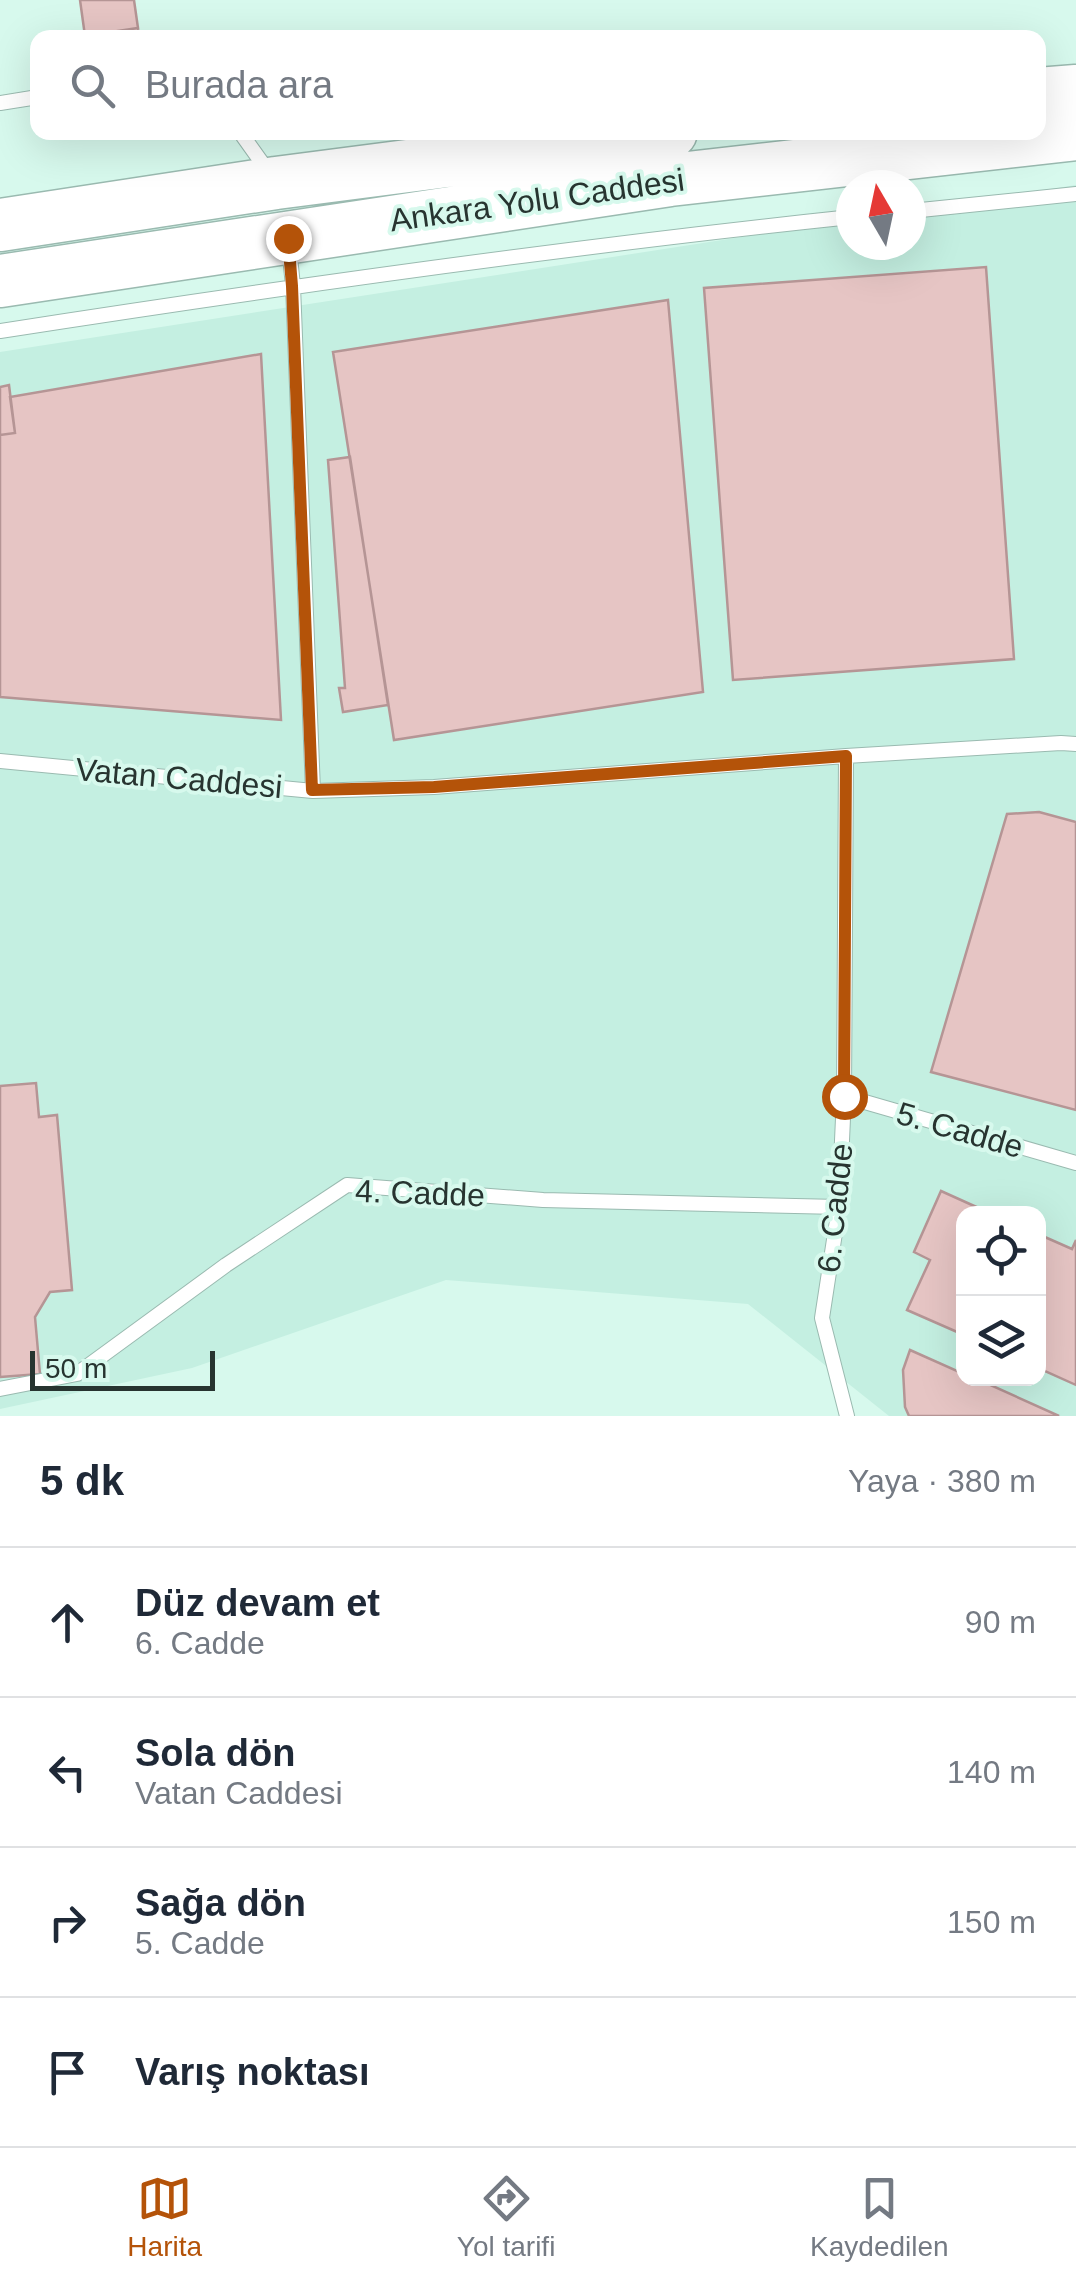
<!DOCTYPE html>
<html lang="tr">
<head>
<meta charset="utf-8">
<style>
	:root { --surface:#fff; --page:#f6f6f7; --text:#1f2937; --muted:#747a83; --line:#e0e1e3; --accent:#b45309 }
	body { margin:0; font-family:Arial,sans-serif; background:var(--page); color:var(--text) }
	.controls { position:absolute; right:30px; bottom:30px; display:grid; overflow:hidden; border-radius:20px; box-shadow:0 10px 40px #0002 }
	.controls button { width:90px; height:90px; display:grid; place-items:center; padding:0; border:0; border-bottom:2px solid var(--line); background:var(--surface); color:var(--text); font:50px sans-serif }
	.compass { position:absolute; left:836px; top:170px; width:90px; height:90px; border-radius:50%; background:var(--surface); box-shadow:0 10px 40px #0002; rotate:351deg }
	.scale { position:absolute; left:30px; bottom:25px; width:185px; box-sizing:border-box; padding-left:10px; border:5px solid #273430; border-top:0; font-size:28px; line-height:35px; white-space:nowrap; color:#273430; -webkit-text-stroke:8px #d7f9ed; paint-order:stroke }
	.stop { position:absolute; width:30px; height:30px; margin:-22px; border:8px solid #b45309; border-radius:50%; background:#fff }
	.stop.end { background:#b45309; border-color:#fff; box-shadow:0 2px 10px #0008 }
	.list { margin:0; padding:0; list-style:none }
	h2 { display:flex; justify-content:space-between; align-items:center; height:130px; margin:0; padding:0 40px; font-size:42px }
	h2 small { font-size:32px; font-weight:400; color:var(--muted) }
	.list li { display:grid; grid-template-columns:65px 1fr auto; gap:30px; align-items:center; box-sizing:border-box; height:150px; padding:0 40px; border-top:2px solid var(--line) }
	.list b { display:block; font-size:38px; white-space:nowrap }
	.list p { margin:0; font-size:32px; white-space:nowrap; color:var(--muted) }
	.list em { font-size:32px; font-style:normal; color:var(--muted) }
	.icon { flex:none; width:55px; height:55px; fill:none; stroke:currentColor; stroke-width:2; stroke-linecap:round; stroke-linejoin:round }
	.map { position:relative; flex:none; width:1076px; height:1416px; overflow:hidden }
	.search { position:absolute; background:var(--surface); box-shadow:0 10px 40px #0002; left:30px; right:30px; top:30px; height:110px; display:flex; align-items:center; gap:25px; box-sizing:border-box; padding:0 35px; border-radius:20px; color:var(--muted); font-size:38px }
	.sheet { height:730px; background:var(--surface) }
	nav { display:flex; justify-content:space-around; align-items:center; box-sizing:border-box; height:140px; border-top:2px solid var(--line); background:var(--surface); font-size:28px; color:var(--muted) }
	nav a { display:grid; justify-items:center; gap:5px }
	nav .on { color:var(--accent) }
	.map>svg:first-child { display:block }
</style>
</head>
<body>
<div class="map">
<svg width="1076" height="1416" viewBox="0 0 1076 1416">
	<rect width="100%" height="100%" fill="#d7f9ed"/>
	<!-- built -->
	<path fill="#c4efe1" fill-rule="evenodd" d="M1076,185v1231h-187l-141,-112 -302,-24 -254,88 -192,41v-1057l851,-132v25h60v-34zM964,1214h74v164h-74z"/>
	<!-- building -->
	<path fill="#e6c5c4" stroke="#b59595" stroke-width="2.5" d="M80,0h54l4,28 -53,8z
		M138,28l1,10h-53l-1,-2z
		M986,267l28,392 -281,21 -29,-392z
		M668,300l35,392 -309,48 -61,-388z
		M261,354l20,366 -281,-23v-262l15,-2 -5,-36z
		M9,385l6,48 -15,2v-48z
		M350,457l38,248 -45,7 -4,-24h6l-17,-228z
		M1039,812l37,10v288l-145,-38 76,-258z
		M36,1083l3,34 18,-2 15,175 -22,2 -15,25 5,57 -40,3v-291z
		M941,1191l51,23h-28v121l-57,-25 23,-50 -16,-8z
		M1038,1234l34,15 4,-9v145l-38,-17z
		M910,1350l54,24v4h11l84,38h-150l-4,-9 -2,-37z"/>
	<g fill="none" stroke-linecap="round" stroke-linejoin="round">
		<defs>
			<path id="lane" d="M0,103l38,-6
				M240,132l30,42
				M911,211l165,-17
				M289,247l4,39 20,505
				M0,331c283,-44 566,-84 851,-114
				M846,756l-2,340 -5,111 -17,111 25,98
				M0,761l313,30 121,-4 412,-31 215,-13 15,1
				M844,1096l232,67
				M0,1389l77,-15 149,-109 121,-80 196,15 296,7"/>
			<path id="highway" d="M1038,94l38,-3
				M0,225l276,-42 395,-51
				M0,281l670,-101 406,-46"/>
		</defs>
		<!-- lane casing -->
		<use href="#lane" stroke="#9abab0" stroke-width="16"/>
		<!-- highway casing -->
		<use href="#highway" stroke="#9abab0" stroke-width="55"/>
		<!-- lane -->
		<use href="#lane" stroke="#fff" stroke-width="14"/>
		<!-- highway -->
		<use href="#highway" stroke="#fff" stroke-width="52"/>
	</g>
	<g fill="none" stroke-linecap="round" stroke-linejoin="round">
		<!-- route -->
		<path stroke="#b45309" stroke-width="12" d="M288,238l4,48 20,504 122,-3 412,-31 -2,340"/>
	</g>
	<g text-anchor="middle" stroke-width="8" stroke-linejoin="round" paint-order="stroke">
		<!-- street labels -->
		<g font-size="32" fill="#273430" stroke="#d7f9ed">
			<text transform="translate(537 200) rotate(-8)" y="11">Ankara Yolu Caddesi</text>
			<text transform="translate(179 778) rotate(5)" y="11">Vatan Caddesi</text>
			<text transform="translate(960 1130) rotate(16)" y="11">5. Cadde</text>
			<text transform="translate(420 1193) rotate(2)" y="11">4. Cadde</text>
			<text transform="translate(835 1208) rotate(-84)" y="11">6. Cadde</text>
		</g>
	</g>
</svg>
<div class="controls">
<button><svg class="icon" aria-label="locate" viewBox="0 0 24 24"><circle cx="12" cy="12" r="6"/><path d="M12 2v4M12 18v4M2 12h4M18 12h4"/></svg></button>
<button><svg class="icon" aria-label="layers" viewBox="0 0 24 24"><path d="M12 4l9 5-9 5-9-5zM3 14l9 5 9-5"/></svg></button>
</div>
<svg class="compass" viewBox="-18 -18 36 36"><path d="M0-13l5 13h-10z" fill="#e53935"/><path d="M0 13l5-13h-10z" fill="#747a83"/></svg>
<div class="scale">50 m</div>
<div class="stop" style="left:844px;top:1096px"></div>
<div class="stop end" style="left:288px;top:238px"></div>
<div class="search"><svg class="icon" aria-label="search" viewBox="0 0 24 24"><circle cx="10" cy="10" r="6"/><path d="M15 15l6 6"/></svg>Burada ara</div>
</div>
<section class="sheet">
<h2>5 dk<small>Yaya · 380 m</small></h2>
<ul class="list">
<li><svg class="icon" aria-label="ahead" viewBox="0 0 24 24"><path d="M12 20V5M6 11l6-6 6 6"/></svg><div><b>Düz devam et</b><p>6. Cadde</p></div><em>90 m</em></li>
<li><svg class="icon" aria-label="left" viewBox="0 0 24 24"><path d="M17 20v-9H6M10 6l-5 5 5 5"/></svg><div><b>Sola dön</b><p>Vatan Caddesi</p></div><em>140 m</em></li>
<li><svg class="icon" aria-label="right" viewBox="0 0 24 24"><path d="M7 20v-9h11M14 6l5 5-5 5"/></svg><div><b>Sağa dön</b><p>5. Cadde</p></div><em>150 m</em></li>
<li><svg class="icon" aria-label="arrive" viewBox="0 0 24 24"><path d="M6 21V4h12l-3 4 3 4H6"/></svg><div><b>Varış noktası</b></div></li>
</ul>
</section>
<nav>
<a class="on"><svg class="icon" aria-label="map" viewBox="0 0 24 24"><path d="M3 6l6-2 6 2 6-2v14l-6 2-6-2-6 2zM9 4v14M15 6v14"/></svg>Harita</a>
<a><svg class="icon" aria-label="directions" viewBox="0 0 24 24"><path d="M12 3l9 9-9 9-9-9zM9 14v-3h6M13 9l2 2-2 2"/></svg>Yol tarifi</a>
<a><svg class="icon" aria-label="saved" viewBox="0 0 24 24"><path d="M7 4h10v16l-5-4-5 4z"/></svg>Kaydedilen</a>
</nav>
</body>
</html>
